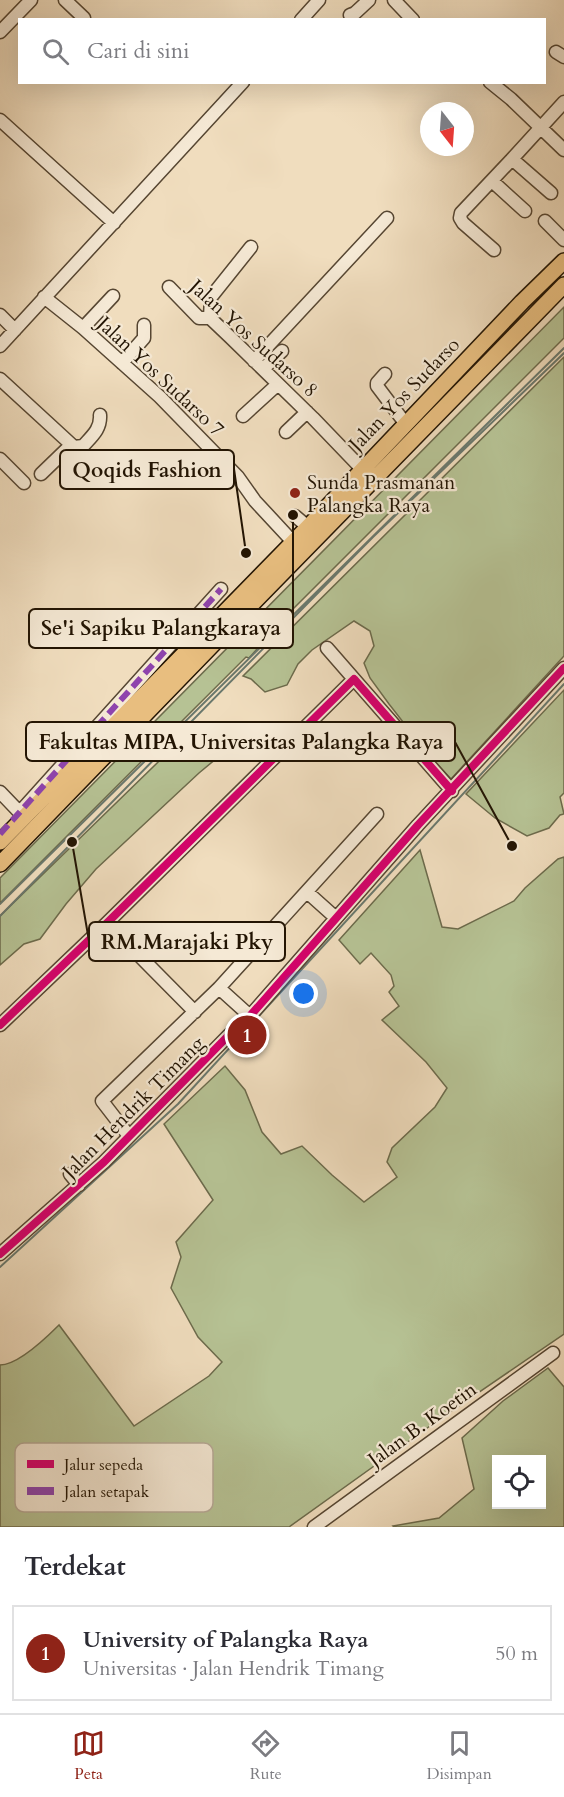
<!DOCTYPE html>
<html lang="id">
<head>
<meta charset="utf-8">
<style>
	:root { --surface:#fff; --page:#f7f7f7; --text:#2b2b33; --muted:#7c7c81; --line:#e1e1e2; --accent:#8f2418 }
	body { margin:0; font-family:Cardo,serif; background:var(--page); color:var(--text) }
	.controls { position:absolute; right:18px; bottom:18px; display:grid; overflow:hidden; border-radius:0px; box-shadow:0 6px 24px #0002 }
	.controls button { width:54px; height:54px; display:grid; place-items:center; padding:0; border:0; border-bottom:2px solid var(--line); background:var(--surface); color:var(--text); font:30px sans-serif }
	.compass { position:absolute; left:420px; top:102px; width:54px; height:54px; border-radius:50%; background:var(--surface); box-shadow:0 6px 24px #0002; rotate:163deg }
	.you { position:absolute; left:304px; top:994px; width:21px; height:21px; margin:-15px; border:4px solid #fff; border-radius:50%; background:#1a73e8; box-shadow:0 0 0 9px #1a73e833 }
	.badge { display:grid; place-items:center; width:39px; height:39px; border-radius:50%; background:var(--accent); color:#fff; font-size:20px; font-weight:700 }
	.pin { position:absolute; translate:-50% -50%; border:3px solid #fff; box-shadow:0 2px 6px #0006 }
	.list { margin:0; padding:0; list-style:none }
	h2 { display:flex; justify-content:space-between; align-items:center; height:78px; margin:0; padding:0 24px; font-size:26px }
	h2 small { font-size:20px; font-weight:400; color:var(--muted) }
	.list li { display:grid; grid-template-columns:39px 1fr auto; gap:18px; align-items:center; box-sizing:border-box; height:96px; margin:0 12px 12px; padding:0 12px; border:2px solid var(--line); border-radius:0px }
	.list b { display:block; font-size:22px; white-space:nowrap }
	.list p { margin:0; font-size:20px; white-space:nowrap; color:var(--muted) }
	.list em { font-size:20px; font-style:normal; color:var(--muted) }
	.icon { flex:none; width:33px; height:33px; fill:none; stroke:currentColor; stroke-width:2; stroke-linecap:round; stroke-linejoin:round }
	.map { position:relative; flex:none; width:564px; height:1527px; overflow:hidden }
	.search { position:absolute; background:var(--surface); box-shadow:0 6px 24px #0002; left:18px; right:18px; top:18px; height:66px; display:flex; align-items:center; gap:15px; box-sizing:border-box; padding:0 21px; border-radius:0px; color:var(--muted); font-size:22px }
	.sheet { height:186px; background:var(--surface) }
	nav { display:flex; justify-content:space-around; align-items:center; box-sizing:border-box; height:84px; border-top:2px solid var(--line); background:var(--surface); font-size:16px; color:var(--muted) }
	nav a { display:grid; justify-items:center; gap:3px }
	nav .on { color:var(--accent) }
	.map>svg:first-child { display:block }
</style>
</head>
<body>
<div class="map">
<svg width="564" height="1527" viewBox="0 0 564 1527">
	<rect width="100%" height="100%" fill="#f0ddbe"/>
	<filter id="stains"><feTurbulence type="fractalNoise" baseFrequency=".00333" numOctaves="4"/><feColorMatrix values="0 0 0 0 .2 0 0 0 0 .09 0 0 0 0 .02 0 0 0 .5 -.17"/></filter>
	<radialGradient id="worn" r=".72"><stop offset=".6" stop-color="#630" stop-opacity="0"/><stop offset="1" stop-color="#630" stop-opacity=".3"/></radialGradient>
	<!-- green -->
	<path fill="#b6c294" stroke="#6c6b4c" stroke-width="1.5" fill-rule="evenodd" d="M564,307v31l-273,273 -42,47 -3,-1 -246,246v-25z
		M564,357v299l-113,123 -23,-25 -39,-50 -19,-26 -6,-15 10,-17 -4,-15 -16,-10 -42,29 -14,14 -11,21 -22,7 -14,-13 -8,-3z
		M564,690v103l-4,4 4,17 -4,1 -11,13 -22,8 -32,-18 -29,-24z
		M191,730h8l24,23 -24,20 -103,96 -30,35 -26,35 -16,5 -24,21v-49z
		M420,850l22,77 16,2 56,-28 11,-13 33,-29 6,-2v477l-127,87 -148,106h-289v-162c18,0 47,-28 59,-40l75,101 75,-50 13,-14 -24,-25 -27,-49 10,-31 -5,-15 37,-42 -49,-76 61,-58 20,24 17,42 19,22 21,-8 30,29 32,27 33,-25 -10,-15 5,-14 43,-41 12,-19 -21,-26 -44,-42 17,-14 -10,-14 5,-6 -3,-11 -20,-22 -11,11 -21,-24z
		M548,1368l16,19v140h-170l-1,-1 46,-8 35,-29 -12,-51 41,-37zM496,1460h46v44h-46z"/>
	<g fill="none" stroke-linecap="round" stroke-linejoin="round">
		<!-- stream -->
		<path stroke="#6a786d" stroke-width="2" d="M0,904l564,-556
			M0,916l373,-379 191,-184
			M0,1267l178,-163 386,-420"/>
		<defs>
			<path id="minor" d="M65,0l19,18
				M394,0l19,20
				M350,15l5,-2 14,-13
				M301,20l18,-20
				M0,32l31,-32
				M556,52l8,5
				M490,82l21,17 53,51
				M0,120l114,103
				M512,159l39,34
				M492,181l33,30
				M545,221l19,19
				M494,250l-31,-27 -3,-5 1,-5 51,-54 52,-57
				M169,287l30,31h11l20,19 83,81 49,51
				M44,297l39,31 77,69 78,80 17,24 38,41
				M0,315l15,15
				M210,318l1,-21 40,-50
				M83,328l30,-32
				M0,346l243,-264
				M254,361l133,-143
				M122,363l22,-25v-13
				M263,369l19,-18
				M385,374l-8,9v3l28,37
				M0,379l74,68 9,-1c9,-10 18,-17 17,-31
				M243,416l35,-32
				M286,432l21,-20
				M0,459l24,24
				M41,474l30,-29
				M295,516l13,11
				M327,648l27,31
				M0,792l24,25
				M19,813l202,-224
				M307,892l29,26
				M107,923l88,89
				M219,988l31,28
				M0,1025l107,-102 247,-244 98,112
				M129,1136l-27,-35 117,-113 158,-174
				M70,1174l9,11
				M0,1254l104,-92 125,-127 21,-19 168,-191 146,-157
				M314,1527l239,-174"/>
			<path id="major" d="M0,842l308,-315 214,-225 42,-41
				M0,864l252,-260 312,-319"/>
		</defs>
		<!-- minor casing -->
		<use href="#minor" stroke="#564632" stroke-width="15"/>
		<!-- major casing -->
		<use href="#major" stroke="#221403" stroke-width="18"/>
		<!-- minor -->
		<use href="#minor" stroke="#f5e9d5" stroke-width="12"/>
		<!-- major -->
		<use href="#major" stroke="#e8be7f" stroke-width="15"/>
		<!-- quiet -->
		<path stroke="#8e44ad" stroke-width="6" stroke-dasharray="12 6" stroke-linecap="butt" d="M0,834l221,-245"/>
		<defs>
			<path id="cycleway" d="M0,1025l107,-102 247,-244 98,112
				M0,1254l104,-92 125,-127 21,-19 168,-191 146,-157"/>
		</defs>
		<!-- cycleway casing -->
		<use href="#cycleway" stroke="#f5e9d5" stroke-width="11"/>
		<!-- cycleway -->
		<use href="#cycleway" stroke="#d6006c" stroke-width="8"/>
	</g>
	<!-- markers -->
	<circle fill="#8f2418" stroke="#f5e9d5" stroke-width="2" cx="295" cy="493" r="6"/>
	<g text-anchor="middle" stroke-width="4.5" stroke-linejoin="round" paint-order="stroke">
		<!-- street labels -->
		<g font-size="20" fill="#221403" stroke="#f5e9d5">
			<text transform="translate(254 338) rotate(42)" y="7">Jalan Yos Sudarso 8</text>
			<text transform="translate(161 376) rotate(43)" y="7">Jalan Yos Sudarso 7</text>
			<text transform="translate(404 394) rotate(-46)" y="7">Jalan Yos Sudarso</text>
			<text transform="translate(133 1107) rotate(-45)" y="7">Jalan Hendrik Timang</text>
			<text transform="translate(422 1424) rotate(-36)" y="7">Jalan B. Koetin</text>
		</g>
		<!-- poi labels -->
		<g font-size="20" fill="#221403" stroke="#f5e9d5" text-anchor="start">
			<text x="307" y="489">Sunda Prasmanan<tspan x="307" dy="23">Palangka Raya</tspan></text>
		</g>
	</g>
	<!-- legend -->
	<rect x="15" y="1443" width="198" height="69" rx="9" fill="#f5e9d5" stroke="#b6a996" stroke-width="1.5"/>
	<rect x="27" y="1460" width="27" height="8" fill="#d6006c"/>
	<rect x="27" y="1487" width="27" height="8" fill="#8e44ad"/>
	<g font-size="16" fill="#221403">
		<text x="64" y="1470">Jalur sepeda</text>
		<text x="64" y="1497">Jalan setapak</text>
	</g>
	<!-- callouts -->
	<path fill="none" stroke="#221403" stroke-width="2" d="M246 553L234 469M293 515L293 628M512 846L455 742M72 842L89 941"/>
	<g fill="#221403" stroke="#f5e9d5" stroke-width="2">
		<circle cx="246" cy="553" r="6"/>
		<circle cx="293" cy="515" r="6"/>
		<circle cx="512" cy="846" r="6"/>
		<circle cx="72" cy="842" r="6"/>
	</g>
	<g fill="#f5e9d5" stroke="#221403" stroke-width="2">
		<rect x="60" y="450" width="174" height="39" rx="6"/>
		<rect x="29" y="609" width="264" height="39" rx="6"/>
		<rect x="26" y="722" width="429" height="39" rx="6"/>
		<rect x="89" y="922" width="196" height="39" rx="6"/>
	</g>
	<g font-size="21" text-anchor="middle" font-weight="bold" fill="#221403">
		<text x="147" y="477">Qoqids Fashion</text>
		<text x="161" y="635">Se'i Sapiku Palangkaraya</text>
		<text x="241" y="749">Fakultas MIPA, Universitas Palangka Raya</text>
		<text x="187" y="949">RM.Marajaki Pky</text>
	</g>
	<rect width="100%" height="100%" filter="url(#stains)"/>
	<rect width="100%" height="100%" fill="url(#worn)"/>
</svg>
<div class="controls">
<button><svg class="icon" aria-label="locate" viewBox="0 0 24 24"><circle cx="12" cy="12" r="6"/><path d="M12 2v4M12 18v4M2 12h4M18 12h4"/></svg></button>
</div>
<svg class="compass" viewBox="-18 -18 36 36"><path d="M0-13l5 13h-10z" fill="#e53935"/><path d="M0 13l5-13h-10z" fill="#7c7c81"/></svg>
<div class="you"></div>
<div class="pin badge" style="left:247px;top:1035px">1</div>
<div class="search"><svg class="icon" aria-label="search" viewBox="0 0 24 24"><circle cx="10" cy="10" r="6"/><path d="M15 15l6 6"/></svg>Cari di sini</div>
</div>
<section class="sheet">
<h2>Terdekat<small></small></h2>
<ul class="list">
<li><span class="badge">1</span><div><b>University of Palangka Raya</b><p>Universitas · Jalan Hendrik Timang</p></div><em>50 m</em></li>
</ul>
</section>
<nav>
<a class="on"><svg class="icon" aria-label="map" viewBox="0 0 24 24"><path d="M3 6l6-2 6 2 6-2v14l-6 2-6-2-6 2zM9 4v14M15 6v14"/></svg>Peta</a>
<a><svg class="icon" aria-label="directions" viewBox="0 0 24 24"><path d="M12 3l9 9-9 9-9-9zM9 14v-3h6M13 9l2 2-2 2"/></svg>Rute</a>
<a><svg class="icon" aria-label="saved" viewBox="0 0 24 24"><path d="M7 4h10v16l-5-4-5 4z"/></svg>Disimpan</a>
</nav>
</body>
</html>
